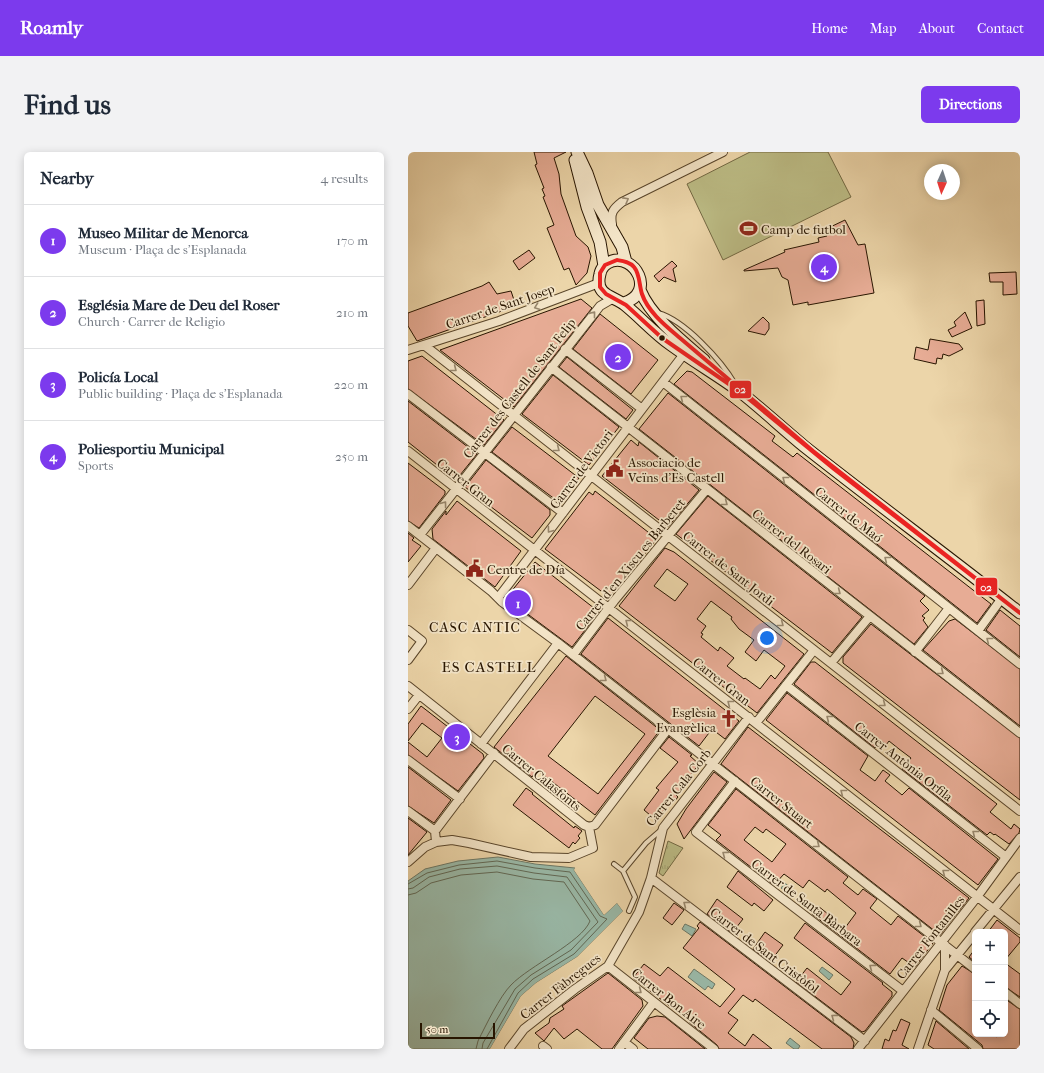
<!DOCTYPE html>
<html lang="en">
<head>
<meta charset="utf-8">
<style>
	:root { --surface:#fff; --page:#f2f2f3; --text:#1f2937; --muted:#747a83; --line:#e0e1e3; --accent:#7c3aed }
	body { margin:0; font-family:"IM FELL French Canon",serif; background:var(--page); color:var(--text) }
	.controls { position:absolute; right:12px; bottom:12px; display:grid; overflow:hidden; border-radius:6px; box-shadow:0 2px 10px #0003 }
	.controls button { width:36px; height:36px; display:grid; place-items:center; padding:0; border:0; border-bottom:1px solid var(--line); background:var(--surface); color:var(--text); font:20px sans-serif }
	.compass { position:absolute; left:516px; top:12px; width:36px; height:36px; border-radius:50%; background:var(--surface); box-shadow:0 2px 10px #0003; rotate:183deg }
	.scale { position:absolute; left:12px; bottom:10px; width:75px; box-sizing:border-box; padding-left:4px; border:2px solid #281500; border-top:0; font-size:11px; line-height:14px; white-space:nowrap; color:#281500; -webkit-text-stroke:3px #f3e4c7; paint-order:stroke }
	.you { position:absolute; left:359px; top:486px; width:14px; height:14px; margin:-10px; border:3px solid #fff; border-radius:50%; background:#1a73e8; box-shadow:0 0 0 6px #1a73e833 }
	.badge { display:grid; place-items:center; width:26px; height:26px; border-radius:50%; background:var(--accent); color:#fff; font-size:13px; font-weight:700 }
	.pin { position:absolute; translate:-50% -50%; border:2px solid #fff; box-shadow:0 1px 4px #0006 }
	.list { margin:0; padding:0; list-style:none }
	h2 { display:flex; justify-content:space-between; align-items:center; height:52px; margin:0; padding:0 16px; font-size:17px }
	h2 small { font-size:13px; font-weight:400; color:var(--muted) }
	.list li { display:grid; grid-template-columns:26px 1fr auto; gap:12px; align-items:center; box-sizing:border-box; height:72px; padding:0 16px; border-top:1px solid var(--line) }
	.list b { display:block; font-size:15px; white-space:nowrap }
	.list p { margin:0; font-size:13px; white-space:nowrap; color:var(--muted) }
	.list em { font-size:13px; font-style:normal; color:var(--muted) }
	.icon { flex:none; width:22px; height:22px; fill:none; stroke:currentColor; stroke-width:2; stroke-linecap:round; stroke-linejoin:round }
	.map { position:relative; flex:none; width:612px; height:897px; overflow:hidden; border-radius:6px }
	header { display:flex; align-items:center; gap:24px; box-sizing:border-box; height:56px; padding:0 20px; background:var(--accent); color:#fff }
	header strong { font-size:19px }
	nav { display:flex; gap:22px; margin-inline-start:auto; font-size:14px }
	.intro { display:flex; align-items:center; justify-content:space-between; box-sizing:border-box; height:96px; padding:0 24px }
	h1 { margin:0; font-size:28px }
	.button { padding:10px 18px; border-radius:6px; background:var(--accent); color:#fff; font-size:14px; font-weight:700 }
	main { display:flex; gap:24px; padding:0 24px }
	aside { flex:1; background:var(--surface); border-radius:6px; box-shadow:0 2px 10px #0003 }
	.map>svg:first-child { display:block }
</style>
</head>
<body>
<header>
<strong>Roamly</strong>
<nav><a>Home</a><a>Map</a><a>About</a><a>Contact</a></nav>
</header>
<div class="intro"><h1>Find us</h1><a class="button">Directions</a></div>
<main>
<aside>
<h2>Nearby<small>4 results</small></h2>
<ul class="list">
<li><span class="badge">1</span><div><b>Museo Militar de Menorca</b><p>Museum · Plaça de s'Esplanada</p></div><em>170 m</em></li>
<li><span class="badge">2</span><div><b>Església Mare de Deu del Roser</b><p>Church · Carrer de Religio</p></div><em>210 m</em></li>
<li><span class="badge">3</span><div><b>Policía Local</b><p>Public building · Plaça de s'Esplanada</p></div><em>220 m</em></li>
<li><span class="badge">4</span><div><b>Poliesportiu Municipal</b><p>Sports</p></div><em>250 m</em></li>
</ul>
</aside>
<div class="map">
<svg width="612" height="897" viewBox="0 0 612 897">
	<defs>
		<pattern id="grass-tufts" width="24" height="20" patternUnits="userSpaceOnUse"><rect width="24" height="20" fill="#bcbc85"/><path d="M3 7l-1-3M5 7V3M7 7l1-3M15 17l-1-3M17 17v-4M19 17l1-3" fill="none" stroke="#a2a171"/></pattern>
	</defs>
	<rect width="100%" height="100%" fill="#ecd5a9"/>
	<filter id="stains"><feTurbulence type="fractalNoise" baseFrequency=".005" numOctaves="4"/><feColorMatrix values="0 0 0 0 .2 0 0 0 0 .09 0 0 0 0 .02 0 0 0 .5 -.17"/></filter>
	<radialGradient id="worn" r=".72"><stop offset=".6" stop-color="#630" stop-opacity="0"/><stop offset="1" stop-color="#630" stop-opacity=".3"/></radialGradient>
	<!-- grass -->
	<path fill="url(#grass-tufts)" stroke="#726842" d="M260,689l15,7 -20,28 -4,-3z"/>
	<!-- garden -->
	<path fill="#bcbc85" stroke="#726842" d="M342,0h78l23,45 -128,63 -36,-76z"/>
	<!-- water -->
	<path fill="#99b9a8" stroke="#6c7765" d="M90,705l37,7 40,4 -1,2 30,45 13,-12 6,8 -46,46 -41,26 -15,13 -31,53h-82v-168l17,-12 33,-8z
		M377,731l9,8 -3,4 -10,-7z
		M277,772l11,5 -4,7 -10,-7z
		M414,815l11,8 -4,5 -10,-9z
		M286,817l21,15 -3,5 -4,-3 -3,4 -17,-13z
		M382,886l10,8 -2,3h-4l-8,-6z"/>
	<!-- pier -->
	<path fill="#ecd5a9" d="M167,716h2l-1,2 28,42 13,-11 8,10 -47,48 -41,25 -14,13 -30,52h-3l31,-53 15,-13 41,-26 46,-46 -6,-8 -13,12 -30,-45z"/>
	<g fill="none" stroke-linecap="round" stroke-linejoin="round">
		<!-- shore -->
		<path stroke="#606754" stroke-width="1" d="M0,732l19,-11 32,-8 38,-4 38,7 35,4 30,44 7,3 -33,35 -41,25 -15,14 -31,56
			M0,737l5,-1 16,-11 31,-8 37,-3 37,7 33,4 31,45 -27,28 -40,25 -16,14 -32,54 -1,6
			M0,743l8,-2 15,-10 30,-8 36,-3 36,7 31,3 26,39c-8,21 -61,45 -79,64 -11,11 -25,40 -33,56l-2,8"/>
	</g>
	<!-- building -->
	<path fill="#e7ac95" stroke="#281500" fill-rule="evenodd" d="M126,0h32l-12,6 5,16 2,20 15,42 12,11 3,9 -4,17 -11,12 -7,-17 -5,2 -17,-42 7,-3 -11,-28 2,-1 -3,-7 2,-1 -9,-23 2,-1z
		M437,68l13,25 7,-1 9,49 -66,12v-3l-15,3 -5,-25 -6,-3 -4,-9 -34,3v-1l41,-18 -1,-2 35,-8 -1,-4 9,-2 -3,-6z
		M121,98l6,8 -16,12 -6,-9z
		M264,109l5,5 -4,3 3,13 -12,-5 -5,5 -5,-6z
		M608,120l1,22 -14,1v-13h-13l-1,-9z
		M81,130l8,12 14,-3 5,15 -99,35 -9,-15v-13l74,-27z
		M173,147l11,9 -78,99 -74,-57z
		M576,148l1,24 -8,2 -1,-25z
		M557,160l7,16 -20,9 -4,-7 8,-4 -2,-4z
		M192,162l58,46 -27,34 -58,-45z
		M355,165l6,6v6l-4,6 -17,-4z
		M522,187l29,5 4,5 -14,7 -6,-2 -1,5 -5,-1 -1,6 -22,-5 2,-12 12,3z
		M14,204l82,64 -20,25 -76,-56v-28z
		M159,205l66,53 -7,9 -67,-52z
		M279,219l5,1 83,64 -3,5 21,16 4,-4 194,151 -14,19 -303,-239z
		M145,223l66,52 -30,38 -67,-51z
		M260,241l257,203 -5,5 9,9 -7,6 3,2 -2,2 5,7 -14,17 -275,-215z
		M0,249l69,53 -21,26 -48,-38z
		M104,275l67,51 -19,25 -68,-51z
		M223,288l7,6 1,-4 60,48 -31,37 -66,-51z
		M78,308l64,50v5l-18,23 -67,-51z
		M0,311l37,28v3l-26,34 -11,-7z
		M187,339l62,48 -48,58 -64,-48 44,-57 4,3z
		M300,344l154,121 -30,36 -156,-119z
		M49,349l64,50 -26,36 -62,-48 -1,-10 14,-18v4z
		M0,381l6,5 -2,2 9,6 -13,16z
		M257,396l9,4 130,102 -47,59 -138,-107zM259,417l21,15 -13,17 -21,-15zM303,449l21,16 -1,2 8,10 15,11 -9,12 11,9 8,-11 21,16 -10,13 -4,-4 -11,14 -15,-11 -1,1 -17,-13 7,-8 -14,-11 -2,4 -17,-14 2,-3 -2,-1 5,-7 -9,-7z
		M127,410l64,50 -27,35 -66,-49z
		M592,458l20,16v31l-34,-27z
		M200,466l131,103 -14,18 -13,-10 -13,17 -118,-92z
		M547,467l65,50v57l-97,-76 26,-29z
		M463,472l149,114v62l-177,-137v-6z
		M158,504l94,74 -65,85 -58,-45 -5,7 -38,-30zM187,544l50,38 -47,60 -50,-38z
		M403,510h4l182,142 -7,8 21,17 3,-5 6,5 -1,4 -10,11 -14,-10 -1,1 -4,-3 -3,3 -85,-66 9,-11 -12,-9 -10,-8 -3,4 -5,-4 -6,7 -81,-64z
		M379,541l81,63 -8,14 15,11 8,-11 7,5 -5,6 17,14 7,-7 89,71 -20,26 -212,-165z
		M13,554l62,48 1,4 -26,33 -50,-36v-13l19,15 15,-19 -20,-15 -14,18v-17z
		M340,575l221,171 -29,37 -219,-171z
		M261,585l23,18 -2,1 9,8 -23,31 2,2 -4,5 -2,-2 -16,20 -12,-10 15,-20 -3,-2 22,-26 -18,-14z
		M0,615l43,33 -17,23 -26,-17z
		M306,620l13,10 -43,57 -7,-15 9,-15z
		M118,636l7,5 -1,1 42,34 1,-2 7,5 -4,5 2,2 -5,6 -2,-2 -4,6 -56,-43z
		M328,637l112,88 -5,6 15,12 5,-6 14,10 -7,9 21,17 7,-9 35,27 -18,24 -13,-9 -12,16 -78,-60 6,-8 15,12 -4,5 13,9 14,-19 -29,-24 -2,3 -16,-12 -6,8 -19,-14 -10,11 -58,-45 5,-5 -13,-10zM347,675l8,6 3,-4 20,15 -14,18 -28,-22z
		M0,666l19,14 -19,23z
		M330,719l35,29 -9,11 -10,-8 -2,3 -25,-19z
		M309,747l26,20 -11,14 -25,-19z
		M266,751l10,7 -12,15 -9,-7z
		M589,768l23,18v4l-15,18v-28h-17z
		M292,770l151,115 3,6 -1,6h-31l-67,-50 -2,3 -10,-7 -15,18 10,7 -10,13 17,13 8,-12 19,15h-53l-2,-4 -28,-23 3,1 -59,-45 11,-14 16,12 8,-9 52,40 15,-18 -52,-41 16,-20 -2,-2z
		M397,771l78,60 -1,1 10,8v4l-27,35 -3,1 -66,-50 11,-14 34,27 10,-13 -57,-44z
		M357,780l18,13 -13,17 -17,-13z
		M567,797v13l-6,-5z
		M597,811l15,11v23l-15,-10z
		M554,814l13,8v60h18l4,3 2,-3h6v-35l15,10v40h-37l-1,-4 -43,-35 8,-25z
		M200,821l34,27 1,6 -31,43h-10l-25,-20 -13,10 -10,-11 -10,13 -9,-8 14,-10 1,-5 14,-9 -2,-3z
		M249,864l8,1 40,32h-57l-14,-11 15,-20z
		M493,867l9,4 -8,22 7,4h-27l3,-10 4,2 4,-11 3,1z
		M528,869l33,28h-35l-6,-4z"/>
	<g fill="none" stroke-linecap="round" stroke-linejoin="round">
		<defs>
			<path id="lane" d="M250,161c26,7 63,47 77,71
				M206,712l9,7
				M215,719l23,-28 15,-13
				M215,719l12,26 -6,14"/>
			<path id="street" d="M204,72c-2,-11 1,-15 10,-22l101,-50
				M16,193l596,466
				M157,197l77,60
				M0,198l91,-29 100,-38
				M143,215l469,366
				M255,230l357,282
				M0,242l155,119
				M0,299l612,479
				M0,374l83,65 11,11 56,41 417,326
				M12,383l180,-229 12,-7
				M0,433l28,-37
				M90,446l186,-244
				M0,478l14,11 -14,19
				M570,479l24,-33
				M507,500l34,-44
				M165,503l41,-54 93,-112
				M423,511l39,-47
				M378,533l220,172
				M0,534l176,139 5,2
				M0,557l11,-14
				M348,571l58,-73
				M73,592l77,-101
				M86,601l-59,78 1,11 16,-2 17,3 62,14 38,1 24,-10 -4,-21
				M0,608l52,39
				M327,629l-39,51 207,159
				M0,659l27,20
				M181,675l6,-2 73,-96
				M0,710l17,-15 11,-5
				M243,726l214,163
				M567,780l45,-55
				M537,793v25
				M200,814l106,83
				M597,840l15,12
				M523,858l47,39
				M216,890l9,7
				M135,894l4,3
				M101,897l15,-20 51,-40 33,-23 31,-54 12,-34 12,-50 86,-111
				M211,897l35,-47
				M450,897l119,-152 43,-59
				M510,897l27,-79 30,-37"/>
			<path id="secondary" d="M169,0l10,21 11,32 24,42 4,15
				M167,8l12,47 13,35 4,24
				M232,138c11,27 43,52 64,70
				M216,151c33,-11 10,-49 -12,-42 -6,2 -11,7 -12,13 -6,22 14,22 25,31 16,13 29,28 46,40 22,16 46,30 68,46 23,18 44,38 66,56 71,56 144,110 215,166"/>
		</defs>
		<!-- lane casing -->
		<use href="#lane" stroke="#59452a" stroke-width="6"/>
		<!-- street casing -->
		<use href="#street" stroke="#59452a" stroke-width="10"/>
		<!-- secondary casing -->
		<use href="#secondary" stroke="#281500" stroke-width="13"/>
		<!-- lane -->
		<use href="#lane" stroke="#f3e4c7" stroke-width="4"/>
		<!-- street -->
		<use href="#street" stroke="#f3e4c7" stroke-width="8"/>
		<!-- secondary -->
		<use href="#secondary" stroke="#f3e4c7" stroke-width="11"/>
		<defs>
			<path id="bus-1" d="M209,108c6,1 13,2 17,7 6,7 5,18 8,27 6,18 24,32 38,44l133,113 207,162 -186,-144 -95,-78 -77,-53 -36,-33 -20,-11 -6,-7v-14l5,-8z"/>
		</defs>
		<!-- bus-1 casing -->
		<use href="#bus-1" stroke="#f3e4c7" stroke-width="7"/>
		<!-- bus-1 -->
		<use href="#bus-1" stroke="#ea2423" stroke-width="4"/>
	</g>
	<!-- one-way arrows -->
	<defs><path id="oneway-chevron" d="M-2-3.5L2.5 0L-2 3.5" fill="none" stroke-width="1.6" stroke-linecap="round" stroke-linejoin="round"/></defs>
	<g stroke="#98876d">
		<use href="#oneway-chevron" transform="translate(218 48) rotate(-29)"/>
		<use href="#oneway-chevron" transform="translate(129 155) rotate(160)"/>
		<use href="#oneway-chevron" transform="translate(185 162) rotate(-51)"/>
		<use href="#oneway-chevron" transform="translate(46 217) rotate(38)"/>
		<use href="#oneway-chevron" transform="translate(275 246) rotate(-142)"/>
		<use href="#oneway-chevron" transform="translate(149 297) rotate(38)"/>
		<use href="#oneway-chevron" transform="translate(377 327) rotate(-142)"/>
		<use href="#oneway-chevron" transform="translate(317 351) rotate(38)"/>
		<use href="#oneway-chevron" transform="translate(36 352) rotate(-53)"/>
		<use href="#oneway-chevron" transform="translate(142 378) rotate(127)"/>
		<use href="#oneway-chevron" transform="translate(479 407) rotate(-142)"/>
		<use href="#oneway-chevron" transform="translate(430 440) rotate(38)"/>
		<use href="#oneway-chevron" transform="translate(220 470) rotate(-142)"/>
		<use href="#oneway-chevron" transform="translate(373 472) rotate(38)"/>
		<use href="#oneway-chevron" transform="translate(581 488) rotate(-142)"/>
		<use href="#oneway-chevron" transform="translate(533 520) rotate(38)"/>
		<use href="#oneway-chevron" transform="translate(196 527) rotate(38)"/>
		<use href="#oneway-chevron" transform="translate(322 551) rotate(-142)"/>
		<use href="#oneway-chevron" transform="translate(475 552) rotate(38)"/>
		<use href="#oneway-chevron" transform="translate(421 566) rotate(-142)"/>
		<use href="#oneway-chevron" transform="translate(435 640) rotate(-142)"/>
		<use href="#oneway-chevron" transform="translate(567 681) rotate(-142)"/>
		<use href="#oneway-chevron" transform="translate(409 693) rotate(38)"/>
		<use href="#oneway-chevron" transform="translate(317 702) rotate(-143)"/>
		<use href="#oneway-chevron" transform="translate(537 720) rotate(-142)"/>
		<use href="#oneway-chevron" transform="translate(278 752) rotate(-143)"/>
		<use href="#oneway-chevron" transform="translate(511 773) rotate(38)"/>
		<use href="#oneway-chevron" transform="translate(464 815) rotate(-143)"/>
		<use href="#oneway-chevron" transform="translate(231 839) rotate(38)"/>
		<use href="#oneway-chevron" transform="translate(426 865) rotate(-143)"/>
	</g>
	<!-- icons -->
	<defs>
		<symbol id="stadium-bare" viewBox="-9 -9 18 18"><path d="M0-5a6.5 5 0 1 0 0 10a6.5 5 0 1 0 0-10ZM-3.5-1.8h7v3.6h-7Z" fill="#8f2418" stroke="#f3e4c7" stroke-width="2.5" paint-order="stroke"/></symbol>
		<symbol id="civic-bare" viewBox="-9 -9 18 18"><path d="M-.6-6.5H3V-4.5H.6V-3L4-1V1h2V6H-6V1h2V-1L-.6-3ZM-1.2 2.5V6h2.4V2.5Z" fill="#8f2418" stroke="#f3e4c7" stroke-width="2.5" paint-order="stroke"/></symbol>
		<symbol id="church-bare" viewBox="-9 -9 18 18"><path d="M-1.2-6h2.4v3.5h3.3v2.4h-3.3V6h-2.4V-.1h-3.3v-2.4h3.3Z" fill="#8f2418" stroke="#f3e4c7" stroke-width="2.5" paint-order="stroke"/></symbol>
	</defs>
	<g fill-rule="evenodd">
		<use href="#stadium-bare" x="328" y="64" width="25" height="25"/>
		<use href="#civic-bare" x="194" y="304" width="25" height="25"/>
		<use href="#civic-bare" x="54" y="404" width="25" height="25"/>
		<use href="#church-bare" x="308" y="554" width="25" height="25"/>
	</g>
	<!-- markers -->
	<circle fill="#281500" stroke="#f3e4c7" stroke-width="1.5" cx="254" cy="186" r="3.5"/>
	<g text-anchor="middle" stroke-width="3.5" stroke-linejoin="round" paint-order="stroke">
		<!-- poi labels -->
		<g font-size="13" fill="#281500" stroke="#f3e4c7" text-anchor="start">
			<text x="353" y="82">Camp de futbol</text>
			<text x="220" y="315">Associacio de<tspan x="220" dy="15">Veïns d'Es Castell</tspan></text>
			<text x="79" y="422">Centre de Día</text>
			<text x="308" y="565" text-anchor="end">Esglèsia<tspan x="308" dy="15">Evangèlica</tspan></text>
		</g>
		<!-- street labels -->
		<g font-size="13" fill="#281500" stroke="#f3e4c7">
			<text transform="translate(92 154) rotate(-19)" y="5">Carrer de Sant Josep</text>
			<text transform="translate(111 236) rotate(-52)" y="5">Carrer des Castell de Sant Felip</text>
			<text transform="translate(173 317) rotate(-53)" y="5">Carrer de Victori</text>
			<text transform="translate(58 330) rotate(38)" y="5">Carrer Gran</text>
			<text transform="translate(441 362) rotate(38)" y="5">Carrer de Maó</text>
			<text transform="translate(384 389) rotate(38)" y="5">Carrer del Rosari</text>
			<text transform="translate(222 412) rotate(-51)" y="5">Carrer d'en Xiscu es Barberet</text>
			<text transform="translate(321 416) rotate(38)" y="5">Carrer de Sant Jordi</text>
			<text transform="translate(314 529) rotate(38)" y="5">Carrer Gran</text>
			<text transform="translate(496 609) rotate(38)" y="5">Carrer Antònia Orfila</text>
			<text transform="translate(134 625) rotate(39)" y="5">Carrer Calasfonts</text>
			<text transform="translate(270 635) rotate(-51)" y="5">Carrer Cala Corb</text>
			<text transform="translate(374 650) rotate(38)" y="5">Carrer Stuart</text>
			<text transform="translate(399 750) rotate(37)" y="5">Carrer de Santa Bàrbara</text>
			<text transform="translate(522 785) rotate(-52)" y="5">Carrer Fontanilles</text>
			<text transform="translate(357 798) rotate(37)" y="5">Carrer de Sant Cristòfol</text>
			<text transform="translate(152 834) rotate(-38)" y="5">Carrer Fàbregues</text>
			<text transform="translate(261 846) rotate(38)" y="5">Carrer Bon Aire</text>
		</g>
		<!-- neighbourhood labels -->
		<g font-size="14" letter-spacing="1" fill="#281500" stroke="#f3e4c7">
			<text x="67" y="480">CASC ANTIC</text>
		</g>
		<!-- quarter labels -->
		<g font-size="15" letter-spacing="1" fill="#281500" stroke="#f3e4c7">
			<text x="81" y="520">ES CASTELL</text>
		</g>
	</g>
	<g stroke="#f3e4c7" stroke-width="1.5">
		<rect x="321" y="228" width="23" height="19" rx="4" fill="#ea2423"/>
		<rect x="567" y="425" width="23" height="19" rx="4" fill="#ea2423"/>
	</g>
	<g font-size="11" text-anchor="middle" font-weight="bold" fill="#fff">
		<text x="332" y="241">02</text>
		<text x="578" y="439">02</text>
	</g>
	<rect width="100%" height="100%" filter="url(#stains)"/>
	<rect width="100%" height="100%" fill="url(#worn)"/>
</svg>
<div class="controls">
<button>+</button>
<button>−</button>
<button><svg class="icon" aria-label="locate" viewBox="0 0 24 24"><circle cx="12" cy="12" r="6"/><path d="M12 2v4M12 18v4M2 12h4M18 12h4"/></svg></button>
</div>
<svg class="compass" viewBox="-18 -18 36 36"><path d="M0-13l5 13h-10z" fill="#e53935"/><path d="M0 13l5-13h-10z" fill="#747a83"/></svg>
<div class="scale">50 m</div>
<div class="you"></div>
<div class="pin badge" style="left:110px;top:451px">1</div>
<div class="pin badge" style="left:210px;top:205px">2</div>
<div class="pin badge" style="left:49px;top:585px">3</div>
<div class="pin badge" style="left:416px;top:115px">4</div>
</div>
</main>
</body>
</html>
